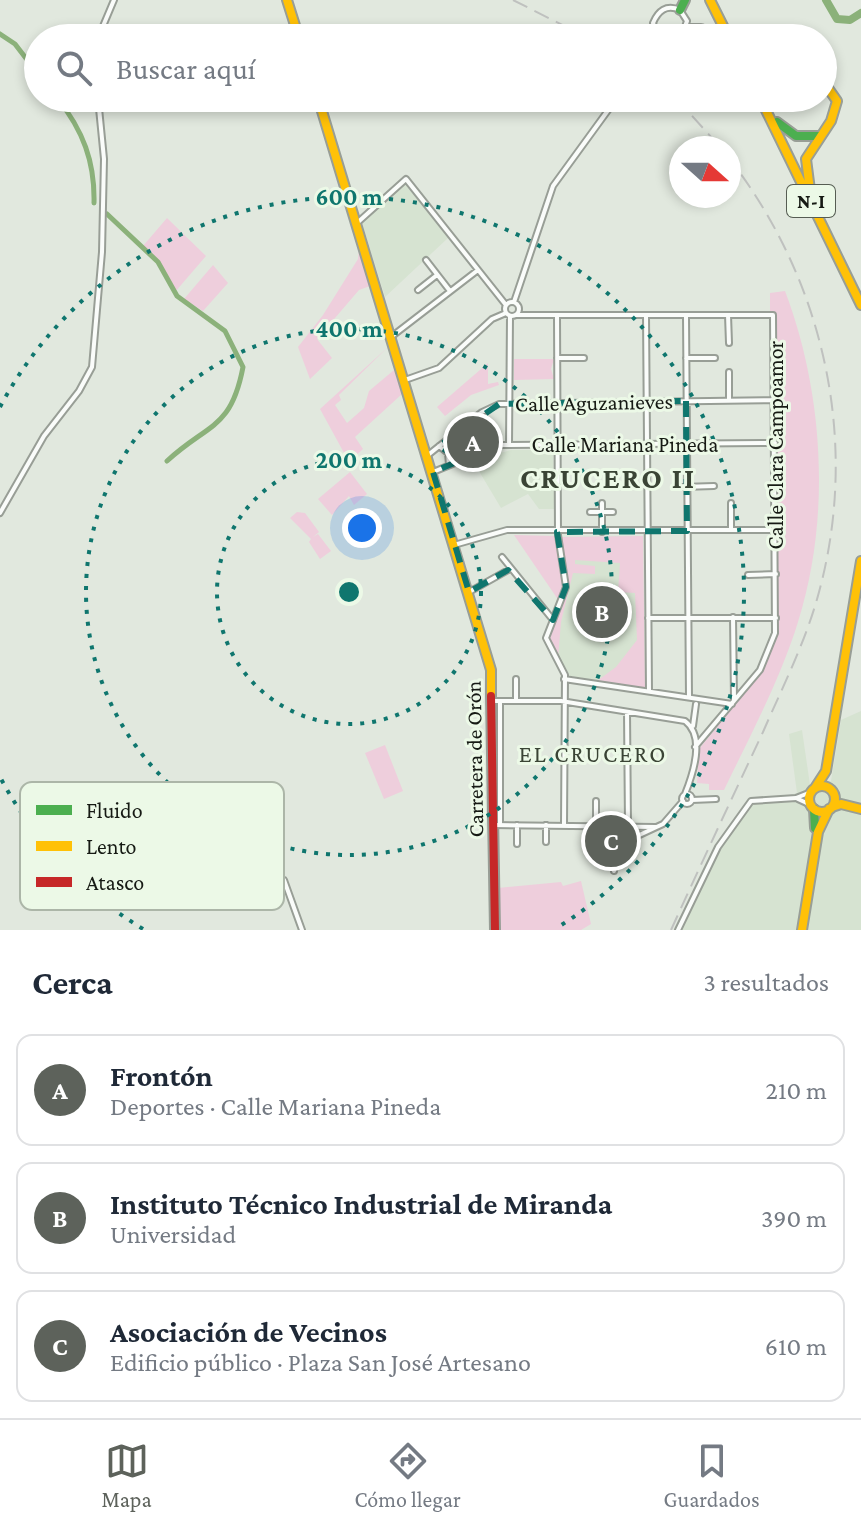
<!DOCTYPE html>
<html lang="es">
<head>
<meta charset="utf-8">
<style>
	:root { --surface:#fff; --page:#f6f6f7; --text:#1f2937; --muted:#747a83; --line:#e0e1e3; --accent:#5d625b }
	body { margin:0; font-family:"Crimson Pro",serif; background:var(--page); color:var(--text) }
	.compass { position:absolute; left:669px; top:136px; width:72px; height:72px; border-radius:50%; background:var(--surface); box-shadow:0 4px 12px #0003; rotate:111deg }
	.you { position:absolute; left:362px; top:528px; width:28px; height:28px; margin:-20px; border:6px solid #fff; border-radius:50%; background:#1a73e8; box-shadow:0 0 0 12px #1a73e833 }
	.badge { display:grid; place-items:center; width:52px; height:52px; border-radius:50%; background:var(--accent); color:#fff; font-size:26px; font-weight:700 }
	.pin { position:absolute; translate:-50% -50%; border:4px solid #fff; box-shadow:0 2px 8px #0006 }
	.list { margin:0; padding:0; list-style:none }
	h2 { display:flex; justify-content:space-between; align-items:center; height:104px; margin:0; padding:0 32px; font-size:34px }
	h2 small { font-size:26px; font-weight:400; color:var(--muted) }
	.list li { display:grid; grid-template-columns:52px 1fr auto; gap:24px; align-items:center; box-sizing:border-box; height:112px; margin:0 16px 16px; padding:0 16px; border:2px solid var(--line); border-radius:16px }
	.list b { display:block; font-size:30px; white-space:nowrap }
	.list p { margin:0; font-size:26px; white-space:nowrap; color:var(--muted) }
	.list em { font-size:26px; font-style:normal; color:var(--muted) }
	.icon { flex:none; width:44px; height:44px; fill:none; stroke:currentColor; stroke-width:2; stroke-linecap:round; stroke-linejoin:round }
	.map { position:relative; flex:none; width:861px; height:930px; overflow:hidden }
	.search { position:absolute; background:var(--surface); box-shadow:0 4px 12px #0003; left:24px; right:24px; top:24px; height:88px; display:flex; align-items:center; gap:20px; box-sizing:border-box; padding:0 28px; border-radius:44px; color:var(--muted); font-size:30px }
	.sheet { height:488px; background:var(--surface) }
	nav { display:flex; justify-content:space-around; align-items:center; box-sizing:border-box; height:112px; border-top:2px solid var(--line); background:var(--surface); font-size:22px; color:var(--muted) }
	nav a { display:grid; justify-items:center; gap:4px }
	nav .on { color:var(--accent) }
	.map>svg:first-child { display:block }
</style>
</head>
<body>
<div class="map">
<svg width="861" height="930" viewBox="0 0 861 930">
	<rect width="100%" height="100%" fill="#e1e8de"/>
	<!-- built -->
	<path fill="#d6e3d1" d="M405,184l43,54 -63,59 -23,-74z
		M511,450h42l2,59h-16l-11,-15 -27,14 -28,-47z
		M643,536l2,152 -75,-12 -21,-36 20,-53 -8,-50z
		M861,711v219h-185l36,-78 32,-45 53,-14 -8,-59 13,-4 8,55 21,-4 10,-61z"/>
	<!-- green -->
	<path fill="#eecedc" d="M167,218l39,38 -31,36 -14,-27 -18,-19z
		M359,249l11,37 -11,4 -42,49 15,19 -22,21 -12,-32 25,-32 35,-56z
		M213,265l15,18 -25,28 -19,-12z
		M785,291c39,103 46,226 13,331 -18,58 -48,114 -74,168h-15v-6l-12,-1 2,-34 63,-77 16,-42 -2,-316 -6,-3v-18z
		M388,347l-49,48 2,5 -6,5 12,18 17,-15 5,-17 25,-21 8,24 -47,43 8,12 -14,13 -29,-53z
		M514,359h40l-3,10 3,10 -40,1z
		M488,363v21l10,-2 1,3 -28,10 -26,21 -8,-9z
		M350,472l17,22 -13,11 -5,-9 -17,19 -14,-16z
		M297,512l8,1 14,19 -6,5 5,-3 13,17 -11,8 -11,-17 2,-3 -21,-21z
		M514,535l41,1 8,44 -4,21z
		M643,536l2,152 -48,-7 19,-14 21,-27 -2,-47 -17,-1 2,-29 -45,-3v4l20,2v8l-22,-1 -12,49 -3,36 -9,-20 20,-51 -8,-50z
		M385,745l18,46 -19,8 -19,-46z
		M581,881l10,43 -10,6h-81l-2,-42 63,-6 2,4z"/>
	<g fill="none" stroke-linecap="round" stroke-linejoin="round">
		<!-- canal -->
		<path stroke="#8bb17a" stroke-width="5" d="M0,34l15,10 23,30
			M57,98c26,32 38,64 37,105
			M107,214l51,48 19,34 48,35 18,36c-12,63 -35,56 -76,94"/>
		<!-- river -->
		<path stroke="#8bb17a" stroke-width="8" d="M826,0l11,19 13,1 11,-7"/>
		<defs>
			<path id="street" d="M98,38l16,-38
				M658,38l-5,-15c5,-12 13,-19 27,-13l7,11 -6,17
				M357,223l49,-44 100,126
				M426,260l24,31
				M418,290l19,-15
				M505 309a7 7 0 1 1 14 0a7 7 0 1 1-14 0Z
				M514,302l39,-116 64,-88
				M516,315h257l2,318 -15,37 -65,77
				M646,315l3,376
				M728,315l1,28
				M557,316l1,219 8,52 -20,51 19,37 -1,150
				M686,316l3,381
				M391,337l87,-67
				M557,358h27
				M686,358h29
				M729,372v28
				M405,380l34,-12 53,-49 14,-6
				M509,445l1,-129
				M439,446l9,7 1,12
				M428,455l54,-43 17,-8 275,-4
				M433,472l66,-27 276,-2
				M682,487l32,-1
				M731,503v27
				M590,512h23
				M0,513l44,-77 35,-45 13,-24 10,-115 2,-93 -6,-61
				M602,532v-29
				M454,545l53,-15h268
				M502,557l51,63
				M748,575l28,-1
				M469,592l41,-23
				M733,617l1,83
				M648,618h128
				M516,679v22
				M564,679l168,25
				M493,701h68l124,20c21,16 8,53 0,73
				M500,701v124
				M627,712l1,113
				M693,726l3,-22
				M682 799a5 5 0 1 1 10 0a5 5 0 1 1-10 0Z
				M798,799l13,6
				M692,800l24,-1
				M494,825l162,2
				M596,825v-24
				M617,825l-1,16 4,3 43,-20 20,-23
				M546,842v-17
				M517,844v-19
				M614,871l3,-28
				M284,880l18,50
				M678,930l40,-83 33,-46 45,-3 15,-6"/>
			<path id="fast" d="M680,10l5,-10
				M686,29h15l19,9
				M777,122l19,14h24
				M814,809l1,19"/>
			<path id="slow" d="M287,0l12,38
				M710,0l19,38
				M318,98l173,572v26
				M760,98l101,207
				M810,190l-4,-31 25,-38 6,-20 -14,-20
				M809 799a13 13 0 1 1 26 0a13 13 0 1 1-26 0Z
				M815,788l11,-17 35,-210
				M832,807l9,-3 20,5
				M802,930l16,-98 11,-23"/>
			<path id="jam" d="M713,98l13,4 19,-4
				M491,696l4,234"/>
		</defs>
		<!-- street casing -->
		<use href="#street" stroke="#989e96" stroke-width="8"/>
		<!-- fast casing -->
		<use href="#fast" stroke="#989e96" stroke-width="12"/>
		<!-- slow casing -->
		<use href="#slow" stroke="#989e96" stroke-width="12"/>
		<!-- jam casing -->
		<use href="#jam" stroke="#989e96" stroke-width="12"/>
		<!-- street -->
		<use href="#street" stroke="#fafcfa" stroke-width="4"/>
		<!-- fast -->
		<use href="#fast" stroke="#4caf50" stroke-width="8"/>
		<!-- slow -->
		<use href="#slow" stroke="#ffc107" stroke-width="8"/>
		<!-- jam -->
		<use href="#jam" stroke="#c62828" stroke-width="8"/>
		<!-- rail -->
		<path stroke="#bfc1bf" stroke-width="2" stroke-dasharray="16 8" stroke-linecap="butt" d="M513,0l75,38
			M676,98l45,50
			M671,930c30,-66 61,-132 92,-198 20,-46 43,-91 56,-140 41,-151 5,-311 -90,-434"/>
	</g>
	<!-- marked area -->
	<path fill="none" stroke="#0f766e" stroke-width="6" stroke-dasharray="16 10" stroke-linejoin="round" d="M686,401l1,130 -130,1 9,55 -13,33 -45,-50 -39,22 -36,-120 28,-12 -22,-14 60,-42z"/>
	<!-- distance rings -->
	<g fill="none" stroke="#0f766e" stroke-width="4" stroke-dasharray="4 8">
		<circle cx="349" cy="592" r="132"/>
		<circle cx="349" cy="592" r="263"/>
		<path d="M143 929A395 395 0 0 1 0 777M0 407A395 395 0 1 1 555 929"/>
	</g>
	<g text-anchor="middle" stroke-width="6" stroke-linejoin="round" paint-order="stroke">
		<!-- shield labels -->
		<rect fill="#ecf9e7" stroke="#565d53" stroke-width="2" x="787" y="185" width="48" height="32" rx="6"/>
		<g font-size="20" font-weight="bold" fill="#161a14">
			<text x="811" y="208">N-I</text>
		</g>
		<!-- street labels -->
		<g font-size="22" fill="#161a14" stroke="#ecf9e7">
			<text transform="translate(594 402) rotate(-1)" y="8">Calle Aguzanieves</text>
			<text x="625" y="452">Calle Mariana Pineda</text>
			<text transform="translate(775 445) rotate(-90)" y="8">Calle Clara Campoamor</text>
			<text transform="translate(474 759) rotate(-91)" y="8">Carretera de Orón</text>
		</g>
		<!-- neighbourhood labels -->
		<g font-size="24" letter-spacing="2" fill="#3a4435" stroke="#ecf9e7">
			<text x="593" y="762">EL CRUCERO</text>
		</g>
		<!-- district labels -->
		<g font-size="30" font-weight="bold" letter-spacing="2" fill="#3a4435" stroke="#ecf9e7">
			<text x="608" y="488">CRUCERO II</text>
		</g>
	</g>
	<!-- legend -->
	<rect x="20" y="782" width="264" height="128" rx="12" fill="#ecf9e7" stroke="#acb6a8" stroke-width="2"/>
	<rect x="36" y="805" width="36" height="10" fill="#4caf50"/>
	<rect x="36" y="841" width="36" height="10" fill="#ffc107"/>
	<rect x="36" y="877" width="36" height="10" fill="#c62828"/>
	<g font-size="22" fill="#161a14">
		<text x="86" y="818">Fluido</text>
		<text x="86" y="854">Lento</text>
		<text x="86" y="890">Atasco</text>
	</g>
	<circle cx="349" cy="592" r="12" fill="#0f766e" stroke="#ecf9e7" stroke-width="4"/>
	<g font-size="24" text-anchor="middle" font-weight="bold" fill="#0f766e" stroke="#ecf9e7" stroke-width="6" stroke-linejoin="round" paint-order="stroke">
		<text x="349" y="205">600 m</text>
		<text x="349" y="337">400 m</text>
		<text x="349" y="468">200 m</text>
	</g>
</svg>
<svg class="compass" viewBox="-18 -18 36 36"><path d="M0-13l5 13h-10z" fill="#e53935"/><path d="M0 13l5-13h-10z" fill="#747a83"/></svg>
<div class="you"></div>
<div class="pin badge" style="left:473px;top:442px">A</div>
<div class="pin badge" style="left:602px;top:612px">B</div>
<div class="pin badge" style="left:611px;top:841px">C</div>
<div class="search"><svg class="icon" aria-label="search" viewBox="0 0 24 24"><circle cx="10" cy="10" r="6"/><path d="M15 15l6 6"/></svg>Buscar aquí</div>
</div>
<section class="sheet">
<h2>Cerca<small>3 resultados</small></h2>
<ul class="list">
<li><span class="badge">A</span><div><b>Frontón</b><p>Deportes · Calle Mariana Pineda</p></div><em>210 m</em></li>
<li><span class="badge">B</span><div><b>Instituto Técnico Industrial de Miranda</b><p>Universidad</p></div><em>390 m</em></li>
<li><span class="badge">C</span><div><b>Asociación de Vecinos</b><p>Edificio público · Plaza San José Artesano</p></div><em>610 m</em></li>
</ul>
</section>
<nav>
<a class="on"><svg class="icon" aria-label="map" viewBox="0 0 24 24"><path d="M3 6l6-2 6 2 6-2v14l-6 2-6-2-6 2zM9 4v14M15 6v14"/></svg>Mapa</a>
<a><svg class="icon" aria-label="directions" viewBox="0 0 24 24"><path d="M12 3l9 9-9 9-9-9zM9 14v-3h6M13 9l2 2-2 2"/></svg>Cómo llegar</a>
<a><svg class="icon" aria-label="saved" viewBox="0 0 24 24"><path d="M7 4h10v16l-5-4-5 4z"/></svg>Guardados</a>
</nav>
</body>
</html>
